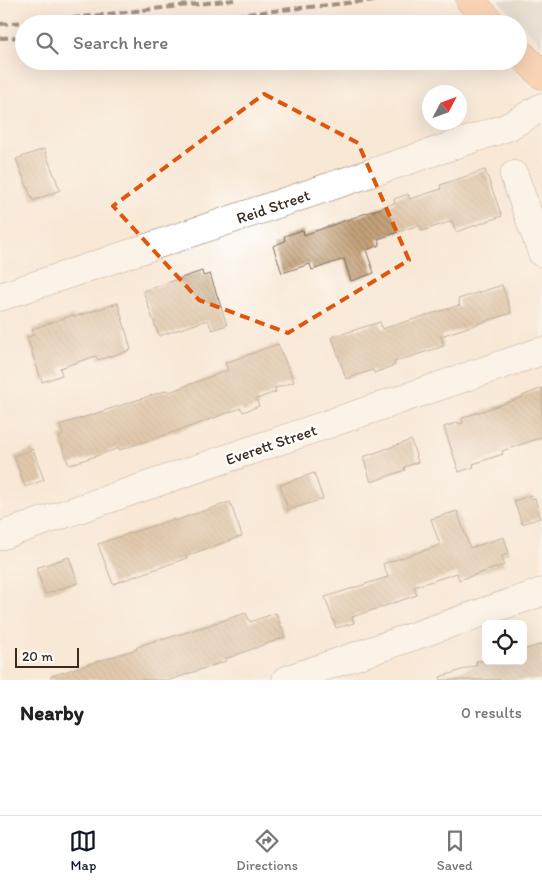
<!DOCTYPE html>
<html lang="en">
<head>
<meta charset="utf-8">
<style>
	:root { --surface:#fff; --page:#f2f2f2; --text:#222; --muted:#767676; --line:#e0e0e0; --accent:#111827 }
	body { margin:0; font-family:Itim,sans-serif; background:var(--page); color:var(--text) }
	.controls { position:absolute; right:15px; bottom:15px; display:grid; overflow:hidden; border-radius:8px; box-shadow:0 5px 20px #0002 }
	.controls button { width:45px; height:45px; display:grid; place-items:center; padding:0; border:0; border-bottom:1px solid var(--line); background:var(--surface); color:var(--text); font:25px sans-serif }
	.compass { position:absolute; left:422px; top:85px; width:45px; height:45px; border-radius:50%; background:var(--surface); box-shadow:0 5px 20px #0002; rotate:49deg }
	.scale { position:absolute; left:15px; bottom:12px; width:64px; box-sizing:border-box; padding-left:5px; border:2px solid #3b2a1e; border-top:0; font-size:14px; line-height:18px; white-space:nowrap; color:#3b2a1e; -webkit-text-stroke:4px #fff; paint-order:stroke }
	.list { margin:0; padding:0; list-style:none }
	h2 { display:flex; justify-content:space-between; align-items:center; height:65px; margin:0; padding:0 20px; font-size:21px }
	h2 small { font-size:16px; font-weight:400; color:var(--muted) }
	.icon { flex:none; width:28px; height:28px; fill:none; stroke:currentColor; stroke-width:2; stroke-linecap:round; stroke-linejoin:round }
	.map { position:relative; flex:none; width:542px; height:680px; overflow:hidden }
	.search { position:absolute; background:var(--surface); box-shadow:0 5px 20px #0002; left:15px; right:15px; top:15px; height:55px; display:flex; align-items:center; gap:12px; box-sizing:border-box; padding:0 18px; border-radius:28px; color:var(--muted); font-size:19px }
	.sheet { height:135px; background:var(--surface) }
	nav { display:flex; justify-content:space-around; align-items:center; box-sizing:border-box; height:70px; border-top:1px solid var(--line); background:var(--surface); font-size:14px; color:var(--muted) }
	nav a { display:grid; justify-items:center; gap:2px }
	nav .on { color:var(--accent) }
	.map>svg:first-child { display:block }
</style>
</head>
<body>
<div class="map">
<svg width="542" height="680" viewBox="0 0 542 680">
	<defs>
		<pattern id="building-back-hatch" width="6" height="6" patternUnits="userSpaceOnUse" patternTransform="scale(1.25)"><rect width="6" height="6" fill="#c4a27a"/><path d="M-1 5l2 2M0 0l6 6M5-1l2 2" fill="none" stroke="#a08463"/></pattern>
	</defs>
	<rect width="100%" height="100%" fill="#fff"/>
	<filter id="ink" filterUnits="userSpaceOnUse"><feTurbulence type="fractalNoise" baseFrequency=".02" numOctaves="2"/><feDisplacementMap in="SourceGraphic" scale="10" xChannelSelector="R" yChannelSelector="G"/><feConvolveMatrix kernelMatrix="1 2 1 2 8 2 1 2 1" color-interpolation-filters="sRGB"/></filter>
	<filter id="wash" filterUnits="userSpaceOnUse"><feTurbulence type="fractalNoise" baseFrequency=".0096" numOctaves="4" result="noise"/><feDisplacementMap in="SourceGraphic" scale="20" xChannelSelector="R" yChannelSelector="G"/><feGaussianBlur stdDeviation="1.12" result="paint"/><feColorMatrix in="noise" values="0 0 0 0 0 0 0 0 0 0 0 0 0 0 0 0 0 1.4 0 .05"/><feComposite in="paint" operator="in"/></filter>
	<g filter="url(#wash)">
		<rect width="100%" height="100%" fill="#f8e8d6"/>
		<!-- railway -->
		<path fill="#c3c6b9" d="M499,0h43v45l-44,-45z"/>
		<g id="blocks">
			<!-- building -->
			<path fill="url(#building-back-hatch)" d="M44,149l16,41 -27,11 -17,-42z
				M485,170l17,46 -46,16 -4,-11 -30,10 -3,-6 -41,14 2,6 -14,5 8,23 -23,8 -7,-22 -32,11 -2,-6 -28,9 -9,-27 12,-5 -1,-5 19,-6 1,5 91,-32 -1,-4 14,-5 2,5 31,-10 -1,-4z
				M202,271l1,5 7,-2 17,51 -15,5 -4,-10 -49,16 -16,-45z
				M502,285l9,28 -70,23 3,10 -50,16 1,3 -21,8 -1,-3 -27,9 -14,-42 48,-15 2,7 78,-24 -2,-6z
				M118,303l13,47 -33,10 -2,-4 -36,12 2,7 -20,7 -15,-45 7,-2 -2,-6 41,-14 1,2z
				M278,344l16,38 -19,6 1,4 -20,7 3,7 -16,6 -2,-4 -49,18 -73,24v-2l-50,17 -10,-28 4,-2 -3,-10 108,-35 1,2 59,-22 -3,-7z
				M542,388v49l-40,14 1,3 -30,10 1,3 -15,5 -15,-45 14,-5 1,2 4,-1 -1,-5 61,-21 -1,-1z
				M411,440l7,22 -14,5 1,3 -34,12 -8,-25z
				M33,449l11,31 -19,7 -11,-31z
				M314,473l9,26 -35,11 -8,-25z
				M531,495l1,4 3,-1 5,20 -18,6 -8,-23z
				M230,502l12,34 -56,20 1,2 -74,26 -15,-40 75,-25 1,2z
				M457,511l13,37 34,-11 5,16 -7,3 2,9 -45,15 -2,-7 -43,14 3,8 -65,22 2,6 -18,5 -11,-31 63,-20 -5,-13 57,-19 -9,-26z
				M69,557l9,26 -33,11 -9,-26z
				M246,613l4,9 26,-9 9,24 -60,22 1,2 -56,19h-119v-4l86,-27v-2l25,-9v2z
				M542,644v36h-101l-1,-3 37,-12 -1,-4h47v-11z"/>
		</g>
	</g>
	<g filter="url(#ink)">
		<use href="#blocks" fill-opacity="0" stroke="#7d6c5e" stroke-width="1"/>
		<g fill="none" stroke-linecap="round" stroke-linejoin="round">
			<defs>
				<path id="minor" d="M514,175l28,78
					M0,297l508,-170 34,-20
					M0,536l542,-185
					M286,680l256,-88"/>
				<path id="major" d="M470,0l22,24
					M518,51l24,24"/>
			</defs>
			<!-- minor casing -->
			<use href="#minor" stroke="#7d6c5e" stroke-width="29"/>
			<!-- major casing -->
			<use href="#major" stroke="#7d6c5e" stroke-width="29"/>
			<!-- minor -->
			<use href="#minor" stroke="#fff" stroke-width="28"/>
			<!-- major -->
			<use href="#major" stroke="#fbbb8d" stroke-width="28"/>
			<!-- rail -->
			<path stroke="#3b2a1e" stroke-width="4" stroke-dasharray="8 4" stroke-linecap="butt" d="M0,24l54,-4 180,-20
				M152,24l223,-24
				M0,38l24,-1"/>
		</g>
	</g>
	<!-- marked area -->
	<path d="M0 0H542V680H0ZM264,94l94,49 51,117 -121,73 -89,-33 -86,-94z" fill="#f8e8d6" fill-opacity=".55" fill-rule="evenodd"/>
	<path fill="none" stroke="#df570d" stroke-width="4" stroke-dasharray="10 6" stroke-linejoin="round" d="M264,94l94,49 51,117 -121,73 -89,-33 -86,-94z"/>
	<g text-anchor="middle" stroke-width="4.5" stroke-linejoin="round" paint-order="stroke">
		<!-- street labels -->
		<g font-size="16" fill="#3b2a1e" stroke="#fff">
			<text transform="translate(273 206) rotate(-19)" y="6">Reid Street</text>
			<text transform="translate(271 444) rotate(-19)" y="6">Everett Street</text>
		</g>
	</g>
</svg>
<div class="controls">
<button><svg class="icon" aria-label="locate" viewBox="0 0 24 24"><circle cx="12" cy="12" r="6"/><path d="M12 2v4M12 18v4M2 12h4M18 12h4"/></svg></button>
</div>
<svg class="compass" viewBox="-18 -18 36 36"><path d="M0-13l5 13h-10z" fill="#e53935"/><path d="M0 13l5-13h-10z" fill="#767676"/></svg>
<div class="scale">20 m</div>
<div class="search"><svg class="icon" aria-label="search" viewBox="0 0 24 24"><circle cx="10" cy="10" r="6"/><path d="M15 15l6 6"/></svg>Search here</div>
</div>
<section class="sheet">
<h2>Nearby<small>0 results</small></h2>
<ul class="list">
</ul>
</section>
<nav>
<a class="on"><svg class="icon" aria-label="map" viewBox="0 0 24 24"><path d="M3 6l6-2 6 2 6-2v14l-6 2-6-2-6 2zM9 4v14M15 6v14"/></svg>Map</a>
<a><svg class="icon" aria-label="directions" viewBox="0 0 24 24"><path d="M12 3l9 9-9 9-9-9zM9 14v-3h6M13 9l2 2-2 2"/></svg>Directions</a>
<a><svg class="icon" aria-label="saved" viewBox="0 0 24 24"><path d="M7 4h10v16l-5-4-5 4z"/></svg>Saved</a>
</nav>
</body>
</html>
